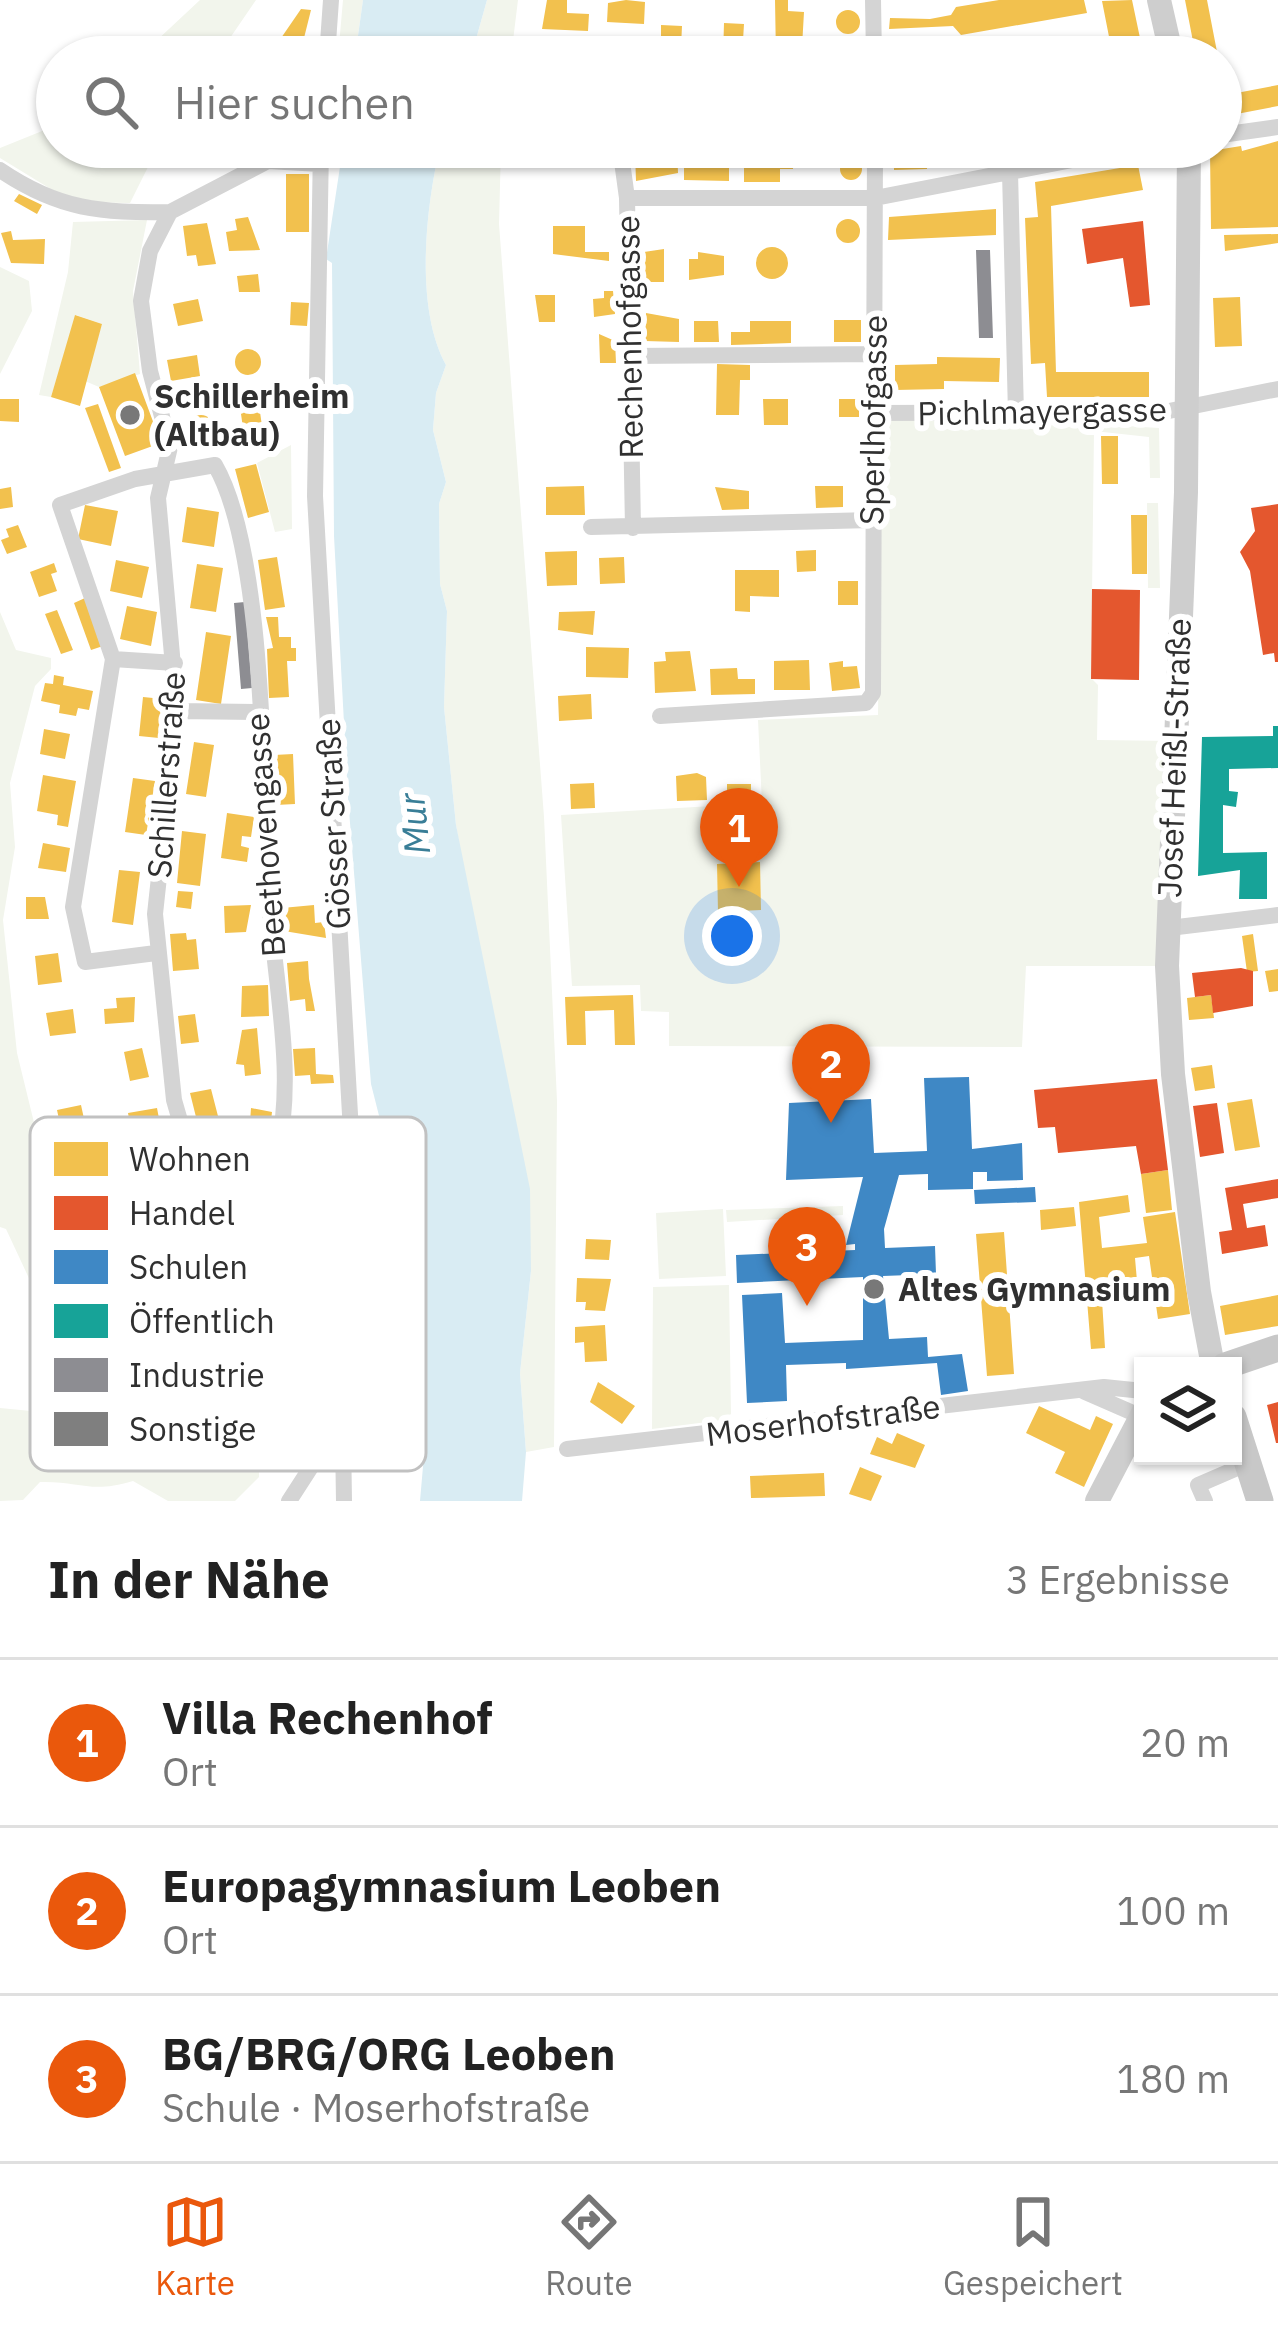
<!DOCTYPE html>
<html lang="de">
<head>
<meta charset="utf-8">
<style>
	:root { --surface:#fff; --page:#f6f6f6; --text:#222; --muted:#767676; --line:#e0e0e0; --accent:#ea580c }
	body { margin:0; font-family:"IBM Plex Sans",sans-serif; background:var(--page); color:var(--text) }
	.controls { position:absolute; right:36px; bottom:36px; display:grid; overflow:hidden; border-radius:0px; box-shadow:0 3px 9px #0004 }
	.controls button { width:108px; height:108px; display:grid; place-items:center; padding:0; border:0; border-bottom:3px solid var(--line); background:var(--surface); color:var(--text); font:60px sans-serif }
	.you { position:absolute; left:732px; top:936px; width:42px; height:42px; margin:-30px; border:9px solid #fff; border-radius:50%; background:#1a73e8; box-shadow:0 0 0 18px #1a73e833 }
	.badge { display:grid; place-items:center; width:78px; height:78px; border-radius:50%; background:var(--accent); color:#fff; font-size:39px; font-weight:700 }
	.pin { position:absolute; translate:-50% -99px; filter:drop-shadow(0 3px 6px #0008) }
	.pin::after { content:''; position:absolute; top:63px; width:42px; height:36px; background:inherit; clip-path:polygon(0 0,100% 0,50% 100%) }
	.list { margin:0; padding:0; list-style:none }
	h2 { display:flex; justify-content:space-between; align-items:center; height:156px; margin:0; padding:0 48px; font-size:51px }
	h2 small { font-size:39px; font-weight:400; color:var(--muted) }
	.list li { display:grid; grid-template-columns:78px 1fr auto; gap:36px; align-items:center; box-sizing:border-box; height:168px; padding:0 48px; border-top:3px solid var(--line) }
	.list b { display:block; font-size:45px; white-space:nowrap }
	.list p { margin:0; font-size:39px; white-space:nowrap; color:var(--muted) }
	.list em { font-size:39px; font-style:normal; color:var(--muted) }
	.icon { flex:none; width:66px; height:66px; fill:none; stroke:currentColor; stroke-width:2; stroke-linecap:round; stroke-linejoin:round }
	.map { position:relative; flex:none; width:1278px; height:1501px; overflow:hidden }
	.search { position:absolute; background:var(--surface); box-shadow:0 3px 9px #0004; left:36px; right:36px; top:36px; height:132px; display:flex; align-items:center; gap:30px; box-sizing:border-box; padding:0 42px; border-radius:66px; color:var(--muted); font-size:45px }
	.sheet { height:660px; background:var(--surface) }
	nav { display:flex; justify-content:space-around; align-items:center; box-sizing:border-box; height:168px; border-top:3px solid var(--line); background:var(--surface); font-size:33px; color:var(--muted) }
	nav a { display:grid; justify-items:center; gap:6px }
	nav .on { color:var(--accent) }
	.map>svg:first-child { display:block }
</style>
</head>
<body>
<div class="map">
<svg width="1278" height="1501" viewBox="0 0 1278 1501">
	<rect width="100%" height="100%" fill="#fff"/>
	<!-- green -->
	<path fill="#f2f5ec" d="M200,0h56l-39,57h-78z
		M343,0h20l-8,57h-17z
		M487,0h31l-7,57h-40z
		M57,125v22h101l-28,56 -58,-1 -72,-44v-10z
		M440,147h61l-2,77 45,593 13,284 -3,346 -28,5 -6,-79 11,-102 -75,-446 -12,-118 3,-96 -7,-27 -1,-80 7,-22 -13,-52 3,-37 10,-28c-31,-57 -21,-154 -6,-218z
		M147,220l-14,71 7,83 -41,13 -14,-6 17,-57 -26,-9 -25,82 -12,-2 29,-123 5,-50z
		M0,267l29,14 3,30 -32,63z
		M1095,418v6l64,4 1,50h-10l-1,-41 -55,-6 -3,247 7,7 -1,55 76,1 -6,225h-141l-4,81 -353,-1v-34l-28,-1 -1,-26 -68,1 -11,-171 201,-12 -4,-83 120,-5 4,-295z
		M291,445l1,84 -17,3 -18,-69z
		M1147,503h11l2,85h-12z
		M0,612l16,38 35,8v11l-16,17 -25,97 5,64 -12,73 14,133 22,90 21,21 75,122 31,71 68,-5 25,53v72l-24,24h-67l-35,-20c-43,13 -52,0 -93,1l-17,18 -23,1v-93l31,3 10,-22 46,17 -9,15 116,30c-2,-67 -36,-53 -72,-90l-8,6 -22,-21 -30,-48 -21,6 -35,-75 -6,-2z
		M843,1206v9l-116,7 -1,-12z
		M723,1209l3,67 -67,3 -3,-66z
		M729,1285l2,129 -8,6 -71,9 1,-142z"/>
	<!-- water -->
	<path fill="#d9ecf3" d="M363,0h124l-16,57h-116z
		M343,147h97c-15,64 -25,161 6,218l-10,28 -3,37 13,52 -7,22 1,80 7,27 -3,96 12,118 74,364 1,82 -11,102 6,79 -4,49h-102l4,-46 -26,-51 -4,-229 -23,-91 -23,-286 -14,-262 -2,-273 -6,-4z"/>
	<!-- homes -->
	<path fill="#f2c14e" d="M547,0h20v13l22,1 -1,17 -46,-2z
		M626,0l19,2 -1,22 -37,-2 1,-19z
		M775,0h13v11l16,1 -2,35 13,1 -1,9h-38z
		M999,0h85l3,13 -126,22 -8,-9 -64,3 1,-11 40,1 21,-4 5,-8z
		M1132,0l12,57h-31l-11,-56z
		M1185,0h22l11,57h-22z
		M301,9l10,1 -7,28 9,7 -4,12h-41z
		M836 22a12 12 0 1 1 24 0a12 12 0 1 1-24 0Z
		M724,23l20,1 -2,33h-19z
		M661,25l21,1 -1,21 -21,-1v11h-9l1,-21 9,1z
		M1221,82l5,13 52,-10v21l-57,11z
		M1278,141v86l-67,2 -1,-78 31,-5 1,5z
		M561,147l43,1 -1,17 -34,-1 1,-10h-9z
		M669,147h8l1,26 -42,8 -1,-28 21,-1v10h14z
		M780,147h13v22h-13v13h-36v-30h36z
		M894,147h33v22l-33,1z
		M684,155l20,1 7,11h18v14l-45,-1z
		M840 169a11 11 0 1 1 22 0a11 11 0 1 1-22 0Z
		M1138,165l5,25 -92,16 5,166h93v25h-102l-2,-34 -14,1 -6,-146 13,-1 -3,-35z
		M286,174h23v58h-23z
		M19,194l23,11 -5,9 -23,-13z
		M996,209v26l-108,5 1,-23z
		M248,217l12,33 -31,1 -3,-19 11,-2 -2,-11z
		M836 231a12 12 0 1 1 24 0a12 12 0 1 1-24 0Z
		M207,223l9,41 -18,2 -2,-11 -9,1 -4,-30z
		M553,226h32v26h24v9l-56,-7z
		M11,231l2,9 32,-1 -1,25 -33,-1 -10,-30z
		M1278,234v9l-53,8 -1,-16z
		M756 263a16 16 0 1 1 32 0a16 16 0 1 1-32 0Z
		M664,249v33h-23l3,-30z
		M698,252l26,4v19l-35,5v-21h9z
		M258,274l2,18h-21l-2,-16z
		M604,291h9l2,23 -21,3 -1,-18 11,-1z
		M535,295h20v27h-16z
		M1240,297l2,49 -27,1 -2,-49z
		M198,299l5,22 -25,5 -5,-22z
		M291,302l18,1 -2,23 -17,-1z
		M646,313l33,6v23l-34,-1z
		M75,315l27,9 -22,82 -29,-9z
		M834,320h27v22h-27z
		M694,321h24l1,21h-25z
		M750,321h41v22l-60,2v-13h19z
		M599,334l16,7 1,22h-16z
		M235 362a13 13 0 1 1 26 0a13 13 0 1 1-26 0Z
		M197,355l3,21 -29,5 -4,-21z
		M937,357l63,1 -1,24 -55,-1v8l-49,1v-25l42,-1z
		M717,364l33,1v15h-10l-1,35h-23z
		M135,373l26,70 -36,13 -26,-69z
		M0,399h19v23l-19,-1z
		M763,399h25v26h-24z
		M839,399h20v18h-20z
		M98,404l23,64 -12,4 -24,-64z
		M259,405l4,28 5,-1 1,8 -14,3 -1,-9 -10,1 -4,-28z
		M188 428a13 13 0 1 1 26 0a13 13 0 1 1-26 0Z
		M1101,436h17v48h-16z
		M256,464l13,48 -21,6 -13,-49z
		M584,486l1,29h-39v-28z
		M815,486h28v21l-27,1z
		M11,487l2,20 -13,2v-20z
		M715,487l34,4v18l-27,1z
		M85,505l33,6 -7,35 -33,-7z
		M187,507l32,5 -5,35 -32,-5z
		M1131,515h16v59h-15z
		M18,525l9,22 -20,7 -6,-14 8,-3 -3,-8z
		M816,550v21l-19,1 -1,-21z
		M577,551v34l-30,1 -2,-34z
		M277,557l8,50 -20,3 -7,-50z
		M624,557l1,26 -25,1 -1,-26z
		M116,560l33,7 -7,31 -32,-7z
		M54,563l3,9 -6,2 6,17 -18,6 -9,-25z
		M197,564l26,4 -7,44 -26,-4z
		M735,570h44v27l-29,-1v16l-15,-1z
		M838,581h20v24h-20z
		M85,598l18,48 -12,4 -17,-47z
		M127,606l30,6 -6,34 -31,-7z
		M57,610l16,40 -12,4 -16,-40z
		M595,611l-2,24 -35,-5 1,-18z
		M266,617h12l1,20h12v11h5v13h-9l2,36 -20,1 -2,-49 6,-1z
		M206,632l25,4 -10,68 -25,-4z
		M586,647l43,1 -1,30 -42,-1z
		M690,651l6,40 -41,2 -1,-31 12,-1 -1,-9z
		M809,660l1,30h-36v-29z
		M843,661v6l14,-1 3,22 -28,3 -3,-28z
		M737,668l1,11h17v15l-44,1 -1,-26z
		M54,675l10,2 -1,8 30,6 -4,19 -11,-2 -2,8 -17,-3 1,-8 -19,-4 4,-18 8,1z
		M591,694l1,25 -33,2 -1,-25z
		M143,697l20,2 -4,39 -20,-2z
		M44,729l26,5 -5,25 -25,-5z
		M194,742l20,3 -8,52 -20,-3z
		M293,754l2,50 -19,1 -2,-50z
		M697,773l9,4 1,23 -30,1 -1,-25z
		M43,775l33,6 -8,46 -11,-2 1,-10 -21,-4z
		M133,778l22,3 -9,54 -21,-3z
		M594,783l1,25 -24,1 -1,-25z
		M727,784h24v18h-24z
		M227,813l27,4 -3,20 -9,-1 -1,10 8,2 -2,14 -26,-4z
		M182,831l24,3 -6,52 -23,-3z
		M43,843l27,5 -4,24 -28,-4z
		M760,862l1,48 -43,2 -1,-48z
		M119,870l21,2 -7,53 -21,-3z
		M178,891l15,1 -2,17 -15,-2z
		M26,897h19l4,22h-23z
		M251,905l-5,27 -21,1 -1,-27z
		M314,905l1,18 9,-1 2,16 -42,-7 -2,-23z
		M186,933l1,7 9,-1 3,30 -26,2 -3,-37z
		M1253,934l5,37 -11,1 -5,-36z
		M58,953l4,29 -24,3 -3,-29z
		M308,961l1,18 6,32h-9l-1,-12 -15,2 -3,-38z
		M1278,969v22l-9,1 -4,-21z
		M268,985l1,31 -28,1 1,-31z
		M633,995l2,50h-20l-1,-35 -29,1 1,34h-19l-2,-48z
		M1211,995l3,23 -25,2 -2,-22z
		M135,997l-1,25 -29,2 -1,-15 13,-1 -1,-10z
		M73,1009l3,24 -26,3 -4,-23z
		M195,1014l4,28 -18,2 -3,-28z
		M257,1028l4,46 -16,2 -1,-11 -8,-1 6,-34z
		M142,1048l7,29 -19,4 -6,-29z
		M315,1048l1,26 17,1 1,8 -23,1 -1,-9 -15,1 -2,-27z
		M1212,1065l3,23 -20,3 -4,-23z
		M211,1089l8,31 5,-2 -2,9 -11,3 -2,-8 -11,3 -8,-32z
		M1252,1099l8,48 -25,4 -8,-48z
		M81,1105l7,32 -24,6 -7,-33z
		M157,1108l7,37 -29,6 -7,-38z
		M251,1108l21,4 -3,27 -20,-2z
		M1168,1170l4,40 -26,3 -5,-39z
		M1128,1195l2,17 -31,5 3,31 45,-5 -4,-26 32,-5 15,102 -32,5 -9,-63 -14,2 2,23 -36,3 4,64 -14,1 -12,-147z
		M1074,1207l2,19 -35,4 -1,-20z
		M1004,1232l10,142 -27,2 -11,-142z
		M586,1239l25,1 -2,20 -24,-1z
		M577,1278l34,1 -6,32 -20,-1 1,-8h-10z
		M1278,1295v31l-53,9 -5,-29z
		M605,1325l2,36 -22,1 -1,-20 -9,1v-16z
		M598,1382l37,24 -13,18 -32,-22z
		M1039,1406l51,24 6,-14 17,8 -29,63 -29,-14 10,-21 -39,-19z
		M897,1433l28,12 -10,23 -45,-14 7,-17 15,7z
		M860,1467l22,9 -11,25 -22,-7z
		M824,1473l1,23 -74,2 -1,-22z"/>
	<!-- shops -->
	<path fill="#e4572e" d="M1143,221l7,84 -20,2 -7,-49 -36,6 -5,-35z
		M1278,504v158h-3l-1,-9 -11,2 -13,-84 -10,-19 15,-21 -4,-23z
		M1092,589l48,1 -1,90 -48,-1z
		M1241,968l12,3v35l-40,7 -2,-18 -16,2 -3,-24z
		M1157,1079l11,91 -27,4 -5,-28 -78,7 -3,-26 -17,1 -4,-38z
		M1217,1103l7,50 -24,4 -7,-51z
		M1278,1179v19l-35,6 4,24 18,-3 3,21 -46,8 -3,-22 13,-2 -7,-42z
		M1278,1402v41h-2l-9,-38z"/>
	<!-- schools -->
	<path fill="#3f88c5" d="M969,1077l3,72 50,-6 1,37 -36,1v-9h-14v17l-45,1v-16l-29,1 -15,54 1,19 50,-2 1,28 -53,2 6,63 38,-2 1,20 34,-3 6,37 -27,4 -4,-32 -91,6v-6l-60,2 1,36 -40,2 -5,-108 40,-2 3,50 78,-3v-63l-126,6 -1,-28 119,-5v-6l-9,1 17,-68 -77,3 3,-77 82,-4 3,54 53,-2 -3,-73z
		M1035,1187l1,15 -61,2 -1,-14z"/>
	<!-- public -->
	<path fill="#17a398" d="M1273,726h5v42l-49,1v22l9,1 -2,15 -13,-2v48l44,-1v47h-28l1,-29 -42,6 4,-139 71,-1z"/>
	<!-- industry -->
	<path fill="#8d8d92" d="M976,250h14l3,88h-14z
		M245,602l7,86 -11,1 -7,-86z"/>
	<!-- building -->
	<path fill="#7f7f7f" d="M361,1440h26v32h-26z"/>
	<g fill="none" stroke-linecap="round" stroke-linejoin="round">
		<!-- street -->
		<path stroke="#d4d4d4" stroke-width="16" d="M873,0l1,57
			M327,57l4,-57
			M1221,135l57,-8
			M321,147l-6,349 36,636 -10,174 3,195
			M620,147l7,51 6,330
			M320,164l-52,-3 -98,51 -20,39 -9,50 9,70 20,76 -12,51 19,213 -22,203 19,186 41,142 26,30 45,33 37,64 20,5
			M0,170c59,40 101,43 170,42
			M1010,172l6,242
			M627,198h248l264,-51
			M629,356l246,-2
			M875,413l289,-1 114,-23
			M591,527l281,-7
			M113,659l62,4
			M177,711l81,1
			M660,716l206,-13 7,-10 2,-546
			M1169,928l109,-13
			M156,953l-71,9 -12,-55 40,-248 -53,-154 75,-26 80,-14c51,88 48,333 55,443 5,79 26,168 7,246 -7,30 -37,72 -62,88
			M1085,1392l55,24
			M567,1449l537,-62 39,4
			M289,1501l33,-51 21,-11
			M1205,1501l-7,-16 51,-22"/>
		<!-- secondary -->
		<path stroke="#cecece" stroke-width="24" d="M1159,0l13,57
			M1189,147l-3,345 -19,474 6,108 26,218 14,74
			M1097,1501l46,-88"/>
		<!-- primary -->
		<path stroke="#c8c8c8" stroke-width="27" d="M1225,1366l53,-18
			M1233,1417l27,84"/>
	</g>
	<!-- markers -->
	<g fill="#787878" stroke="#fff" stroke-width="4.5">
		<circle cx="130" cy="415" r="12"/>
		<circle cx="874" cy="1289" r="12"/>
	</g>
	<g text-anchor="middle" stroke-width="12" stroke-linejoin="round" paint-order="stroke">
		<!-- street labels -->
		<g font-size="33" fill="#303030" stroke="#fff">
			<text transform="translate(629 337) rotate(-91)" y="12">Rechenhofgasse</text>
			<text transform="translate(1042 411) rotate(-1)" y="12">Pichlmayergasse</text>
			<text transform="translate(873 420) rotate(-89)" y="12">Sperlhofgasse</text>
			<text transform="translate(1174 758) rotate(-88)" y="12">Josef Heißl-Straße</text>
			<text transform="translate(166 775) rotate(-86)" y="12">Schillerstraße</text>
			<text transform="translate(333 824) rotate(-93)" y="12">Gösser Straße</text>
			<text transform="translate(265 835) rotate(-94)" y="12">Beethovengasse</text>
			<text transform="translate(823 1420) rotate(-7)" y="12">Moserhofstraße</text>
		</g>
		<!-- poi labels -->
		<g font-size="33" font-weight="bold" fill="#303030" stroke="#fff" text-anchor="start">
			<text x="154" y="408">Schillerheim<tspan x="154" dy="38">(Altbau)</tspan></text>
			<text x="898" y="1301">Altes Gymnasium</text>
		</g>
		<!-- water labels -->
		<g font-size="36" font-style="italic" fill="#397e97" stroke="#fff">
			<text transform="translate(414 824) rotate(-96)" y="13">Mur</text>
		</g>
	</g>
	<!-- legend -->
	<rect x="30" y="1117" width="396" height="354" rx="18" fill="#fff" stroke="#c1c1c1" stroke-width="3"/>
	<rect x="54" y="1142" width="54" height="34" fill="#f2c14e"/>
	<rect x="54" y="1196" width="54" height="34" fill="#e4572e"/>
	<rect x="54" y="1250" width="54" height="34" fill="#3f88c5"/>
	<rect x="54" y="1304" width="54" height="34" fill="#17a398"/>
	<rect x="54" y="1358" width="54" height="34" fill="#8d8d92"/>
	<rect x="54" y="1412" width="54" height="34" fill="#7f7f7f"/>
	<g font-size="33" fill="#303030">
		<text x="129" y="1171">Wohnen</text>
		<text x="129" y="1225">Handel</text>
		<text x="129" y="1279">Schulen</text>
		<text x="129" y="1333">Öffentlich</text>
		<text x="129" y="1387">Industrie</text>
		<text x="129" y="1441">Sonstige</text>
	</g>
</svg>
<div class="controls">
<button><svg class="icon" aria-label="layers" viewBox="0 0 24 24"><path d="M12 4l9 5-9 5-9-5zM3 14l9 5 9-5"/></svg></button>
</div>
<div class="you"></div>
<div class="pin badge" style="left:739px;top:887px">1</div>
<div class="pin badge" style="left:831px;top:1123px">2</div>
<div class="pin badge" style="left:807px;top:1306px">3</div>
<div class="search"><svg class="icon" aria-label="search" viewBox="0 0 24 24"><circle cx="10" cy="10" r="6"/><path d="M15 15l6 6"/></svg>Hier suchen</div>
</div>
<section class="sheet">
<h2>In der Nähe<small>3 Ergebnisse</small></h2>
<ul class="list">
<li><span class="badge">1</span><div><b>Villa Rechenhof</b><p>Ort</p></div><em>20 m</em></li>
<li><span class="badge">2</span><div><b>Europagymnasium Leoben</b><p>Ort</p></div><em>100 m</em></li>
<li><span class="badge">3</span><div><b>BG/BRG/ORG Leoben</b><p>Schule · Moserhofstraße</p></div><em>180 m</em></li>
</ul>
</section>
<nav>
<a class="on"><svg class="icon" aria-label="map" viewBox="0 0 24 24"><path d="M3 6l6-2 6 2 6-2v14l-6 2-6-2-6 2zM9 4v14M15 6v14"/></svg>Karte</a>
<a><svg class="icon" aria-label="directions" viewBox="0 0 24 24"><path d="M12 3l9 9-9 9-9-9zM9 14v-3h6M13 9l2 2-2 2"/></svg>Route</a>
<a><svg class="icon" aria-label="saved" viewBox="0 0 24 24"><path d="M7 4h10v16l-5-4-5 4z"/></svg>Gespeichert</a>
</nav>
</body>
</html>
